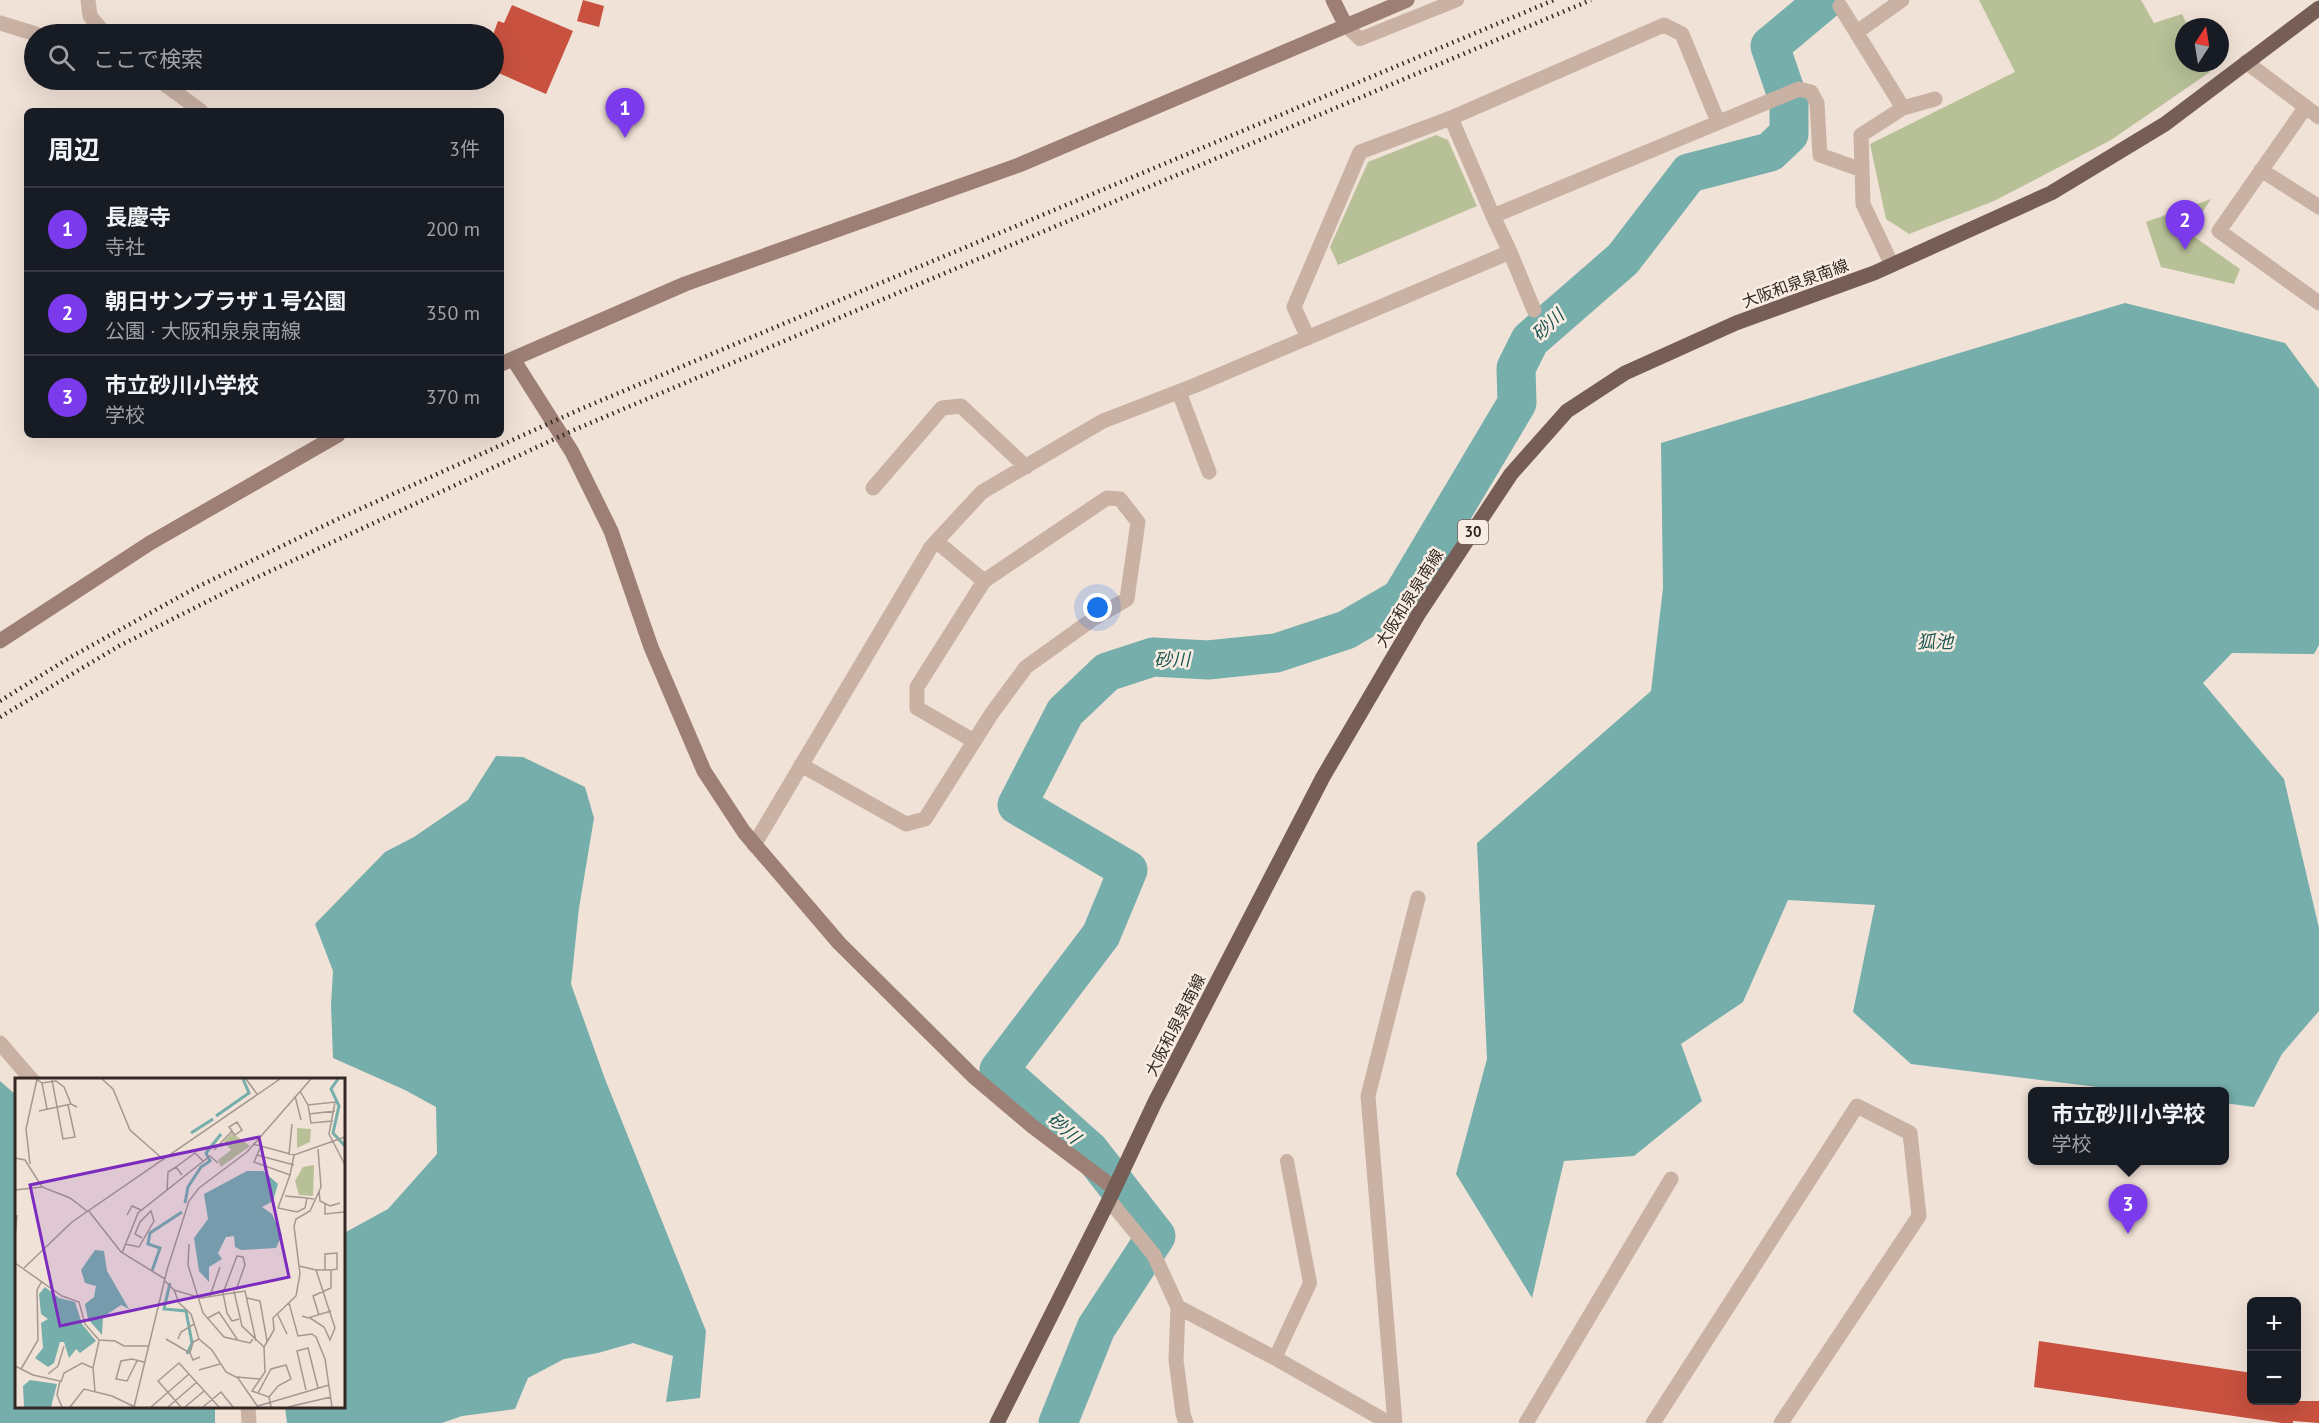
<!DOCTYPE html>
<html lang="ja">
<head>
<meta charset="utf-8">
<style>
	:root { --surface:#171b24; --page:#242831; --text:#f1f3f6; --muted:#9ea1a6; --line:#363941; --accent:#7c3aed }
	body { margin:0; font-family:"PT Sans","Noto Sans JP",sans-serif; background:var(--page); color:var(--text) }
	.controls { position:absolute; right:18px; bottom:18px; display:grid; overflow:hidden; border-radius:9px; box-shadow:0 6px 24px #0002 }
	.controls button { width:54px; height:54px; display:grid; place-items:center; padding:0; border:0; border-bottom:2px solid var(--line); background:var(--surface); color:var(--text); font:30px sans-serif }
	.compass { position:absolute; left:2175px; top:18px; width:54px; height:54px; border-radius:50%; background:var(--surface); box-shadow:0 6px 24px #0002; rotate:12deg }
	.you { position:absolute; left:1098px; top:608px; width:21px; height:21px; margin:-15px; border:4px solid #fff; border-radius:50%; background:#1a73e8; box-shadow:0 0 0 9px #1a73e833 }
	.badge { display:grid; place-items:center; width:39px; height:39px; border-radius:50%; background:var(--accent); color:#fff; font-size:20px; font-weight:700 }
	.pin { position:absolute; translate:-50% -50px; filter:drop-shadow(0 2px 3px #0008) }
	.pin::after { content:''; position:absolute; top:32px; width:21px; height:18px; background:inherit; clip-path:polygon(0 0,100% 0,50% 100%) }
	.popup { position:absolute; left:2028px; top:1087px; width:201px; height:78px; box-sizing:border-box; display:grid; place-content:center; border-radius:9px; background:var(--surface); filter:drop-shadow(0 2px 4px #0005); font-size:20px; white-space:nowrap; color:var(--muted) }
	.popup b { font-size:22px; color:var(--text) }
	.popup::after { content:''; position:absolute; left:50%; top:100%; margin-left:-12px; border:12px solid transparent; border-top-color:var(--surface) }
	.list { margin:0; padding:0; list-style:none }
	h2 { display:flex; justify-content:space-between; align-items:center; height:78px; margin:0; padding:0 24px; font-size:26px }
	h2 small { font-size:20px; font-weight:400; color:var(--muted) }
	.list li { display:grid; grid-template-columns:39px 1fr auto; gap:18px; align-items:center; box-sizing:border-box; height:84px; padding:0 24px; border-top:2px solid var(--line) }
	.list b { display:block; font-size:22px; white-space:nowrap }
	.list p { margin:0; font-size:20px; white-space:nowrap; color:var(--muted) }
	.list em { font-size:20px; font-style:normal; color:var(--muted) }
	.icon { flex:none; width:33px; height:33px; fill:none; stroke:currentColor; stroke-width:2; stroke-linecap:round; stroke-linejoin:round }
	.map { position:relative; flex:none; width:2319px; height:1423px; overflow:hidden }
	.search { position:absolute; background:var(--surface); box-shadow:0 6px 24px #0002; left:24px; top:24px; width:480px; height:66px; display:flex; align-items:center; gap:15px; box-sizing:border-box; padding:0 21px; border-radius:33px; color:var(--muted); font-size:22px }
	.panel { position:absolute; background:var(--surface); box-shadow:0 6px 24px #0002; left:24px; top:108px; width:480px; height:330px; border-radius:9px }
	.map>svg:first-child { display:block }
</style>
</head>
<body>
<div class="map">
<svg width="2319" height="1423" viewBox="0 0 2319 1423">
	<rect width="100%" height="100%" fill="#f1e2d7"/>
	<!-- green -->
	<path fill="#b7c097" d="M1979,0h162l13,23 28,-9 6,13h-4v36h22l4,9 -99,68 -117,61 -85,33 -23,-15 -16,-75 145,-72z
		M1436,135l12,5 29,66 -139,59 -8,-18 38,-85z
		M2211,199l-22,34 51,36 -6,15 -73,-17 -15,-45z"/>
	<!-- water -->
	<path fill="#76aeab" d="M2125,303l160,40 34,46v256l-5,9 -82,-1 -29,30 81,96 35,149v83l-37,43 -28,53 -30,-4v-11l-94,-1 -219,-27 -58,-52 22,-107 -87,-5 -45,102 -62,42 21,57 -68,55 -70,5 -32,137 -76,-124 31,-115 -10,-216 174,-152 12,-103 -2,-145z
		M496,756l27,1 62,30 9,31 -15,90 -8,76 34,95 101,252 -6,67 -34,4 7,-46 -40,-13 -35,10 -34,6 -36,19 -13,31 -53,7 -20,7h-155l-2,-16 59,-1v-173l44,-24 49,-55 -1,-47 -31,-17 -72,-32 -2,-53 2,-34 -18,-47 70,-72 29,-15 54,-37z
		M0,1081l16,14v311l199,1v16h-215z"/>
	<g fill="none" stroke-linecap="round" stroke-linejoin="round">
		<!-- river -->
		<path stroke="#76aeab" stroke-width="39" d="M1058,1423l38,-95 60,-92 -67,-86 -90,-80 102,-135 27,-65 -111,-65 48,-93 42,-40 46,-15 55,3 68,-7 70,-23 55,-32 116,-195 -1,-35 14,-28 93,-81 66,-86 81,-21 19,-18v-32l-19,-56 55,-46"/>
	</g>
	<!-- building -->
	<path fill="#c8513f" d="M583,0l21,6 -5,21 -22,-6z
		M512,5l61,26 -27,63 -52,-23v-39l4,-11 6,2z
		M2039,1341l213,32v28h67v22l-26,-2v2h-11l-248,-36z"/>
	<g fill="none" stroke-linecap="round" stroke-linejoin="round">
		<!-- lane -->
		<path stroke="#c9b1a3" stroke-width="14" d="M1346,26l14,13 97,-39
			M1275,1358l35,-75 -23,-122"/>
		<!-- street -->
		<path stroke="#c9b1a3" stroke-width="15" d="M88,0l2,16 15,18
			M1840,6l63,102
			M0,23l36,11
			M1857,32l45,-32
			M2246,62l73,55
			M159,80l42,31
			M2305,108l-86,123 100,72
			M1451,118l213,-93 18,9 36,88
			M2261,170l58,37
			M1510,252l24,58
			M1892,265l-29,-61 -2,-69 42,-27 32,-9
			M1308,338l-14,-31 66,-155 91,-34 42,98
			M1179,392l30,80
			M873,488l69,-80 19,-2 65,61
			M937,542l47,39
			M801,765l105,59 19,-5 67,-106 34,-46 67,-48 34,-20 11,-77 -18,-23 -13,-1 -123,83 -67,106v21l57,33
			M754,845l177,-298 51,-55 121,-71 93,-36 314,-133 -17,-36 306,-127 12,3 6,11 3,52 42,15
			M0,1043l32,37
			M1109,1200l45,55 24,52 -2,53 7,54 3,9
			M1178,1307l97,51 114,65
			M248,1406l1,17
			M1395,1423l-27,-327 50,-198
			M1526,1423l145,-244
			M1653,1423l204,-317 53,27 9,83 -138,207"/>
		<!-- secondary -->
		<path stroke="#9d7f75" stroke-width="15" d="M1333,0l13,26
			M513,359l59,93 39,79 40,116 53,124 40,61 95,111 134,133 59,50 82,62
			M501,364l184,-80 334,-119 388,-165
			M0,641l150,-98 188,-108"/>
		<!-- primary -->
		<path stroke="#765e56" stroke-width="15" d="M997,1423l112,-223 46,-98 168,-325 96,-164 92,-139 56,-63 58,-38 111,-50 138,-50 177,-80 114,-69 154,-116"/>
		<!-- rail -->
		<path stroke="#342825" stroke-width="4.5" stroke-dasharray="1.5 4.5" stroke-linecap="butt" d="M0,701l69,-43 128,-71 143,-69 243,-110 971,-408
			M0,717l119,-71 117,-59 340,-158 1015,-429"/>
	</g>
	<g text-anchor="middle" stroke-width="5" stroke-linejoin="round" paint-order="stroke">
		<!-- shield labels -->
		<rect fill="#f9ede3" stroke="#6f635e" stroke-width="1.5" x="1458" y="520" width="30" height="24" rx="4.5"/>
		<g font-size="15" font-weight="bold" fill="#342825">
			<text x="1473" y="537">30</text>
		</g>
		<!-- street labels -->
		<g font-size="16" fill="#342825" stroke="#f9ede3">
			<text transform="translate(1795 283) rotate(-20)" y="6">大阪和泉泉南線</text>
			<text transform="translate(1409 598) rotate(-58)" y="6">大阪和泉泉南線</text>
			<text transform="translate(1175 1025) rotate(-63)" y="6">大阪和泉泉南線</text>
		</g>
		<!-- water labels -->
		<g font-size="18" font-style="italic" fill="#1b5653" stroke="#f9ede3">
			<text transform="translate(1548 325) rotate(-43)" y="6">砂川</text>
			<text x="1935" y="648">狐池</text>
			<text transform="translate(1172 660) rotate(-1)" y="6">砂川</text>
			<text transform="translate(1064 1128) rotate(42)" y="6">砂川</text>
		</g>
	</g>
	<!-- overview -->
	<g transform="translate(15 1078)">
		<rect width="330" height="330" fill="#f1e2d7"/>
		<path d="M282,50l14,1 -1,13 -13,6zM217,55l18,13 -29,21 -3,-7 13,-10 -7,-9zM299,87l-1,31 -14,-1 -4,-14 8,-14z" fill="#b7c097"/>
		<path d="M232,93h16l15,13 -5,17 -11,6 10,7 10,21 -6,13 -35,2 -6,-3 -1,-11 -8,1 -8,16 4,6 -13,8v15l-10,-11 -5,-33 14,-19 -4,-25zM80,172l9,1 3,20 22,38 -8,-4 -18,12 -1,18 -14,-16 -3,-15 9,-7 2,-11 -11,-3 -4,-13zM30,209l14,11 16,4 7,22 14,17 -16,12 -4,-4 -7,9 -5,-16h-4l-6,21 -6,4 -13,-9 8,-10 -2,-25 7,-4 -7,-5 -2,-20zM15,302l27,4 -6,23h-27l-1,-21z" fill="#76aeab"/>
		<path fill="none" stroke="#76aeab" stroke-width="3" d="M323,1l-7,10 8,17 -6,27 12,13M201,38l33,-23 -6,-14M176,55l22,-14M170,125l3,-16 13,-20 9,-6 -4,-8 15,-19M137,193l8,-23 -12,-4 2,-11 32,-21M155,205l-6,26 22,2 6,32 -5,11"/>
		<path fill="none" stroke="#a59890" stroke-width="1.5" d="M21,1l6,4 14,-2 8,6 7,17M87,1l11,10 17,41 34,30M231,1l11,15M37,2l11,59 12,-2 -7,-32M27,5l5,26M285,13l8,14 27,-3 -6,32 16,31M280,18l6,24M293,27l3,18 22,-2M24,33l32,-7 6,3M294,36l26,-3M222,44l5,8 -7,5 -6,-8zM238,66l41,11 51,-18M245,70l-6,14 36,13 4,-20M199,72l18,-19M242,77l37,10M274,77l3,-31M0,80l10,2 17,27 28,11 17,13M15,86l-4,-35 11,-50M161,89l19,-14 8,8M275,97l-12,33 19,4 8,-4 2,-10 7,1M0,112l27,-3M152,113l1,-19 8,-5 6,8M304,113l1,10 10,5 10,-3M270,118l22,2M310,125v11l19,-2M73,132l33,42 44,27M112,137l5,-9 9,4M0,160l2,-23M110,166l14,3 15,-26 -3,-10 -11,11 -5,12 7,4M174,166l-1,21 15,48 21,24 26,6 3,-4M107,175l16,-40 72,-57 8,7M0,185l47,33 17,6 6,22 14,16 16,1 9,5h24M284,188l17,4 19,58 -5,12 -6,-13 -14,-9M9,190l48,-46 208,-143M301,192h15l6,-1v-16l-12,1v16M150,203l9,9 5,13 12,11 8,25 13,11 14,22 12,6 20,29M159,212l27,8 44,-7 11,50M221,212l9,-25 -2,-8 -6,-1 -14,37 4,20 5,8 7,-2M219,213l8,35 22,21M195,218l10,-29M232,220l13,3 7,40M274,225l9,33 14,-2 4,3 9,22 7,48M262,235l10,21M304,237l-6,-19 18,-8v-18M287,238l6,2 23,-7M193,240l11,-6 18,27M151,261l24,14M163,261l3,-7 13,-8M184,261l-6,3 -3,11 3,7 7,-3M122,283l-10,20 -11,-2 5,-18 11,-2 12,3M0,288l18,9 27,6 -3,14 5,12M6,291l17,-29 -1,-50 5,-9M184,292l21,-6M33,296l10,-8 6,-20M222,299l23,2M46,304l3,-9 18,-10 11,5M291,312l-9,-39 11,-3 10,40M80,313l-2,-23 6,-27M243,315l13,-24 15,-4 5,14 -13,7 -9,11 2,10M254,319l-17,-6 13,-19 -1,-25 10,-17 -1,-12 23,-22 4,-22 -6,-48 2,-7 14,-8 11,-24 -3,-38M243,328l71,-21M55,329l14,-18 28,7 23,11M119,329l33,-137 22,-69 10,-13 48,-36 64,-73M136,329l38,-33M153,329l29,-25M166,329l-23,-26 21,-18 40,44M170,329l19,-16M188,329l18,-15 12,15M273,329l43,-10"/>
		<path fill="#7b2cbf" fill-opacity="0.15" stroke="#7b2cbf" stroke-width="3" d="M244,59l30,140 -229,49 -30,-141z"/>
		<rect width="330" height="330" fill="none" stroke="#342825" stroke-width="3"/>
	</g>
</svg>
<div class="controls">
<button>+</button>
<button>−</button>
</div>
<svg class="compass" viewBox="-18 -18 36 36"><path d="M0-13l5 13h-10z" fill="#e53935"/><path d="M0 13l5-13h-10z" fill="#9ea1a6"/></svg>
<div class="you"></div>
<div class="pin badge" style="left:625px;top:138px">1</div>
<div class="pin badge" style="left:2185px;top:250px">2</div>
<div class="pin badge" style="left:2128px;top:1234px">3</div>
<div class="popup"><b>市立砂川小学校</b>学校</div>
<div class="search"><svg class="icon" aria-label="search" viewBox="0 0 24 24"><circle cx="10" cy="10" r="6"/><path d="M15 15l6 6"/></svg>ここで検索</div>
<section class="panel">
<h2>周辺<small>3件</small></h2>
<ul class="list">
<li><span class="badge">1</span><div><b>長慶寺</b><p>寺社</p></div><em>200 m</em></li>
<li><span class="badge">2</span><div><b>朝日サンプラザ１号公園</b><p>公園 · 大阪和泉泉南線</p></div><em>350 m</em></li>
<li><span class="badge">3</span><div><b>市立砂川小学校</b><p>学校</p></div><em>370 m</em></li>
</ul>
</section>
</div>
</body>
</html>
